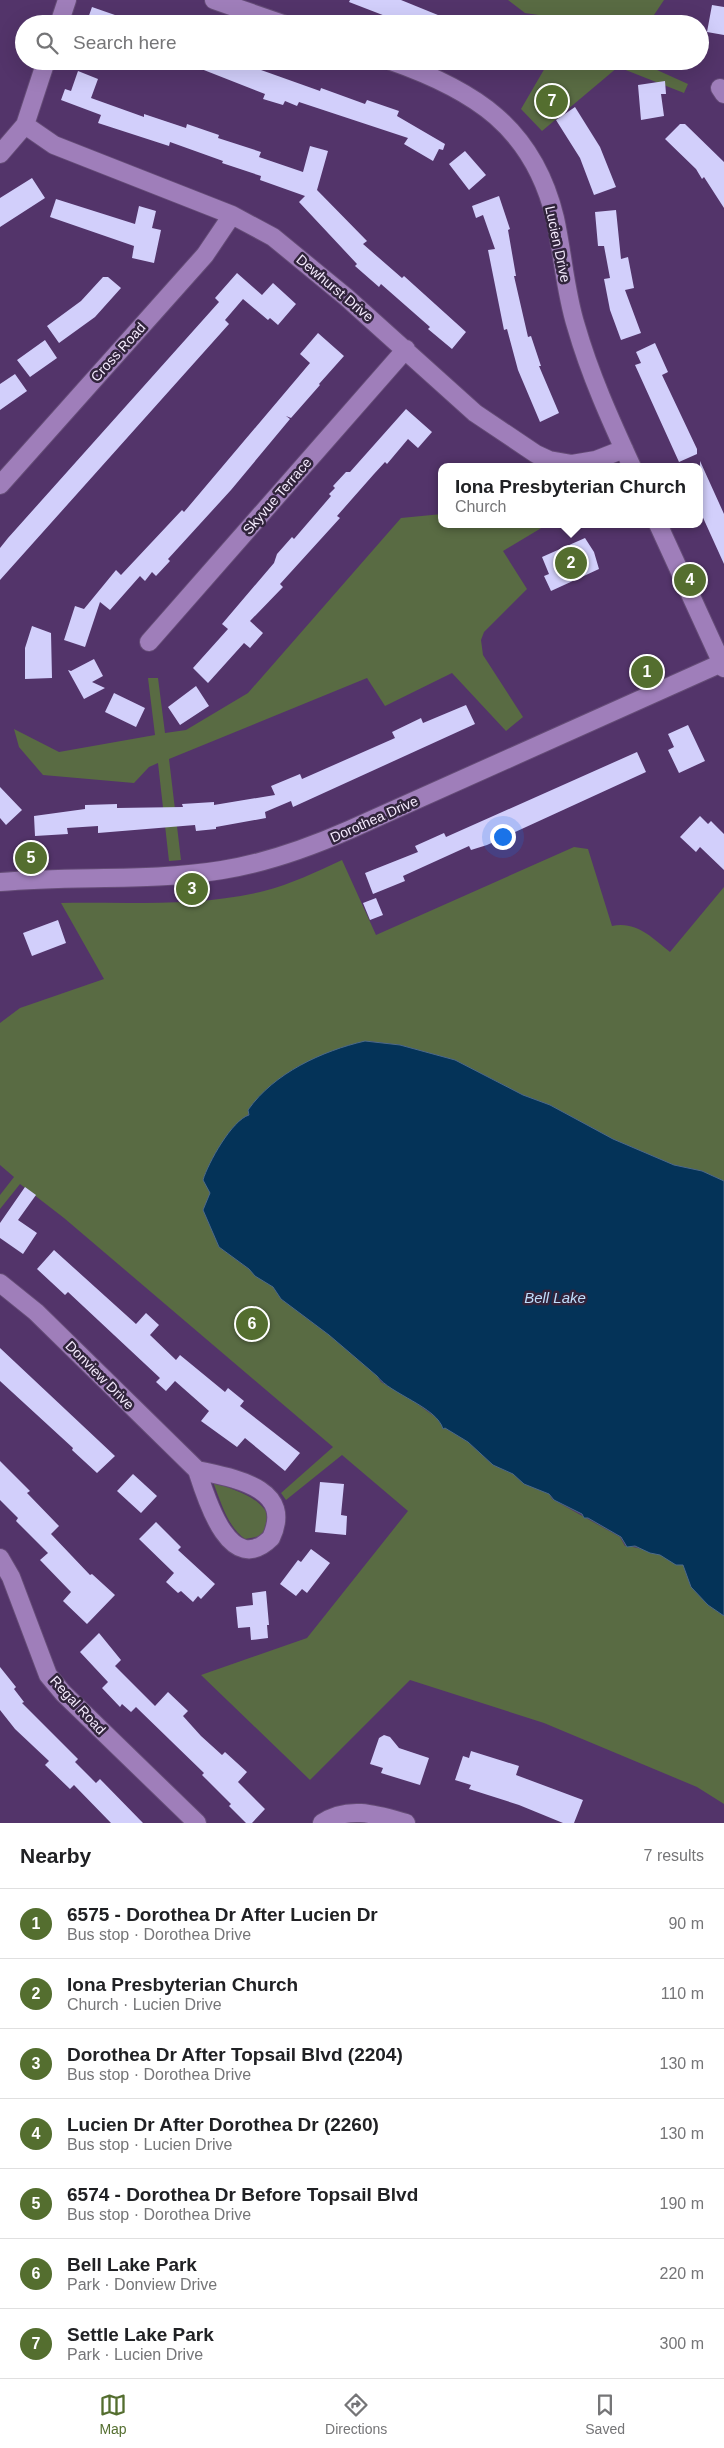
<!DOCTYPE html>
<html lang="en">
<head>
<meta charset="utf-8">
<style>
	:root { --surface:#fff; --page:#f6f6f6; --text:#202124; --muted:#757577; --line:#e0e0e0; --accent:#546e2f }
	body { margin:0; font-family:Helvetica,sans-serif; background:var(--page); color:var(--text) }
	.you { position:absolute; left:502px; top:836px; width:18px; height:18px; margin:-12px; border:4px solid #fff; border-radius:50%; background:#1a73e8; box-shadow:0 0 0 8px #1a73e833 }
	.badge { display:grid; place-items:center; width:32px; height:32px; border-radius:50%; background:var(--accent); color:#fff; font-size:16px; font-weight:700 }
	.pin { position:absolute; translate:-50% -50%; border:2px solid #fff; box-shadow:0 1px 5px #0006 }
	.popup { position:absolute; left:438px; top:463px; width:265px; height:65px; box-sizing:border-box; display:grid; place-content:center; border-radius:10px; background:var(--surface); filter:drop-shadow(0 1px 4px #0005); font-size:16px; white-space:nowrap; color:var(--muted) }
	.popup b { font-size:19px; color:var(--text) }
	.popup::after { content:''; position:absolute; left:50%; top:100%; margin-left:-10px; border:10px solid transparent; border-top-color:var(--surface) }
	.list { margin:0; padding:0; list-style:none }
	h2 { display:flex; justify-content:space-between; align-items:center; height:65px; margin:0; padding:0 20px; font-size:21px }
	h2 small { font-size:16px; font-weight:400; color:var(--muted) }
	.list li { display:grid; grid-template-columns:32px 1fr auto; gap:15px; align-items:center; box-sizing:border-box; height:70px; padding:0 20px; border-top:1px solid var(--line) }
	.list b { display:block; font-size:19px; white-space:nowrap }
	.list p { margin:0; font-size:16px; white-space:nowrap; color:var(--muted) }
	.list em { font-size:16px; font-style:normal; color:var(--muted) }
	.icon { flex:none; width:28px; height:28px; fill:none; stroke:currentColor; stroke-width:2; stroke-linecap:round; stroke-linejoin:round }
	.map { position:relative; flex:none; width:724px; height:1823px; overflow:hidden }
	.search { position:absolute; background:var(--surface); box-shadow:0 5px 20px #0002; left:15px; right:15px; top:15px; height:55px; display:flex; align-items:center; gap:12px; box-sizing:border-box; padding:0 18px; border-radius:28px; color:var(--muted); font-size:19px }
	.sheet { height:555px; background:var(--surface) }
	nav { display:flex; justify-content:space-around; align-items:center; box-sizing:border-box; height:70px; border-top:1px solid var(--line); background:var(--surface); font-size:14px; color:var(--muted) }
	nav a { display:grid; justify-items:center; gap:2px }
	nav .on { color:var(--accent) }
	.map>svg:first-child { display:block }
</style>
</head>
<body>
<div class="map">
<svg width="724" height="1823" viewBox="0 0 724 1823">
	<rect width="100%" height="100%" fill="#53346a"/>
	<!-- green -->
	<path fill="#596b43" d="M508,0h156l-16,24h-77l1,-4 -47,-7z
		M549,61h88l51,23 -4,9 -66,-26 -76,64 -21,-22z
		M442,514v10h106l-45,27 24,38 -43,43 -3,8 2,15 40,62 -17,14 -54,-58 -67,33 -18,-28 -198,81 12,101 -12,1 -11,-98 -9,4 -15,16 -91,-8 -24,-28 -5,-18 45,23 96,-17 -7,-57h10l7,55 21,-3 62,-37 153,-175z
		M574,847l14,2 24,77c25,-5 40,12 58,26l54,-65v294l-22,-10 -28,-6 -61,-26 -63,-34 -27,-10 -68,-35 -55,-15 -32,-4 -119,72 -45,65 6,15 -7,17 16,37 54,40 8,12 48,36 48,41 4,6 32,19 25,18 7,9 23,14 25,23 20,9 11,10 25,10 3,5 68,38 5,9c8,0 28,6 36,9 8,4 13,9 22,10l8,22 17,18 16,11v188l-27,-17 -153,-64 -134,-43 -100,100 -109,-105 106,-37 101,-127 -66,-56 -56,45 -5,-7 52,-46 -269,-229 -44,-34 -20,25v-14l14,-18 -14,-12v-142l20,-15 84,-29 -43,-76c65,-1 139,4 203,-12 27,-7 52,-19 78,-31l34,75z
		M213,1482c22,9 51,14 58,41l-10,13 -16,3c-18,-13 -24,-37 -32,-57z"/>
	<!-- water -->
	<path fill="#043358" stroke="#4c6a8a" d="M365,1041l35,4 55,15 68,35 27,10 63,34 61,26 28,6 22,10v435l-16,-11 -17,-18 -8,-22h-7l-16,-10 -10,-2 -15,-7 -8,1 -6,-10 -33,-19h-4l-2,-4 -28,-14 -5,-6 -25,-10 -11,-10 -20,-9 -25,-23 -23,-14 -2,1c-6,-22 -53,-35 -66,-53l-48,-41 -48,-36 -8,-12 -18,-11 -6,-7 -30,-22 -16,-37 7,-17 -7,-13c5,-17 29,-60 46,-65l-1,-5c26,-37 74,-59 117,-69z"/>
	<!-- building -->
	<path fill="#d2cffb" d="M350,0h51l59,24h-54l-57,-22z
		M712,5l12,2v28l-17,-3z
		M92,7l43,15 -1,2h-48z
		M186,61h50l84,30 1,-3 44,16 2,-4 32,11 -2,5 48,28 -2,6 -4,-1 -6,12 -29,-17 4,-6 -109,-36 -2,4 -12,-5 -2,4 -20,-6 2,-5 -79,-31z
		M78,71l20,8 -7,19 53,19v-3l42,14 1,-4 32,11 -1,3 43,14 -2,5 44,15 7,-26 18,5 -11,39 50,51 -4,3 39,34 2,-2 62,56 -14,17 -24,-20 2,-2 -49,-43 -2,3 -24,-21 2,-2 -58,-62 6,-6 -45,-16 1,-4 -39,-13 1,-2 -53,-19 -1,4 -71,-23 3,-8 -40,-15 4,-11 6,2z
		M665,81l1,13h-5l3,22 -23,4 -3,-35z
		M575,107l25,40 16,40 -22,8 -14,-37 -24,-38z
		M680,124h5l39,38v46l-20,-31 -2,2 -6,-10 -31,-30z
		M465,151l21,24 -17,15 -20,-26z
		M32,178l13,20 -45,29v-29z
		M499,196l11,33 -2,1 8,46h-2l14,61 3,-1 10,30h-2l20,47 -19,9 -22,-52 -11,-41 -3,1 -16,-80 7,-1 -12,-34 -7,3 -4,-12z
		M56,199l79,25 4,-18 17,5 -4,17 9,2 -7,33 -22,-5 2,-12 -84,-29z
		M616,210l5,49 7,-2 6,31 -9,2 16,43 -20,7 -11,-30 -6,-31 6,-1 -6,-32h-6l-3,-34z
		M237,273l25,22 11,-12 23,21 -18,21 -8,-7 -2,2 -25,-21 -18,21 4,4 -229,256v-32l8,-10 211,-236 -4,-4z
		M103,277h5l13,11 -26,29 -36,26 -12,-17 34,-25z
		M318,333l26,23 -25,28 1,1 -29,33 -5,-2 4,3 -59,71 -63,69 2,2 -14,15 -4,-4 -7,9 -5,-5 -30,34 -10,-8 -15,45 -21,-7 11,-34 9,3 32,-39 5,5 61,-65 2,2 126,-149 -10,-9z
		M45,340l12,18 -27,19 -13,-17z
		M655,343l13,29 -6,3 35,74v5l-18,8 -44,-97 6,-2 -5,-11z
		M15,374l12,17 -27,19v-26z
		M406,409l26,23 -14,16 -10,-9 -21,25 -2,-2 -11,12 -37,42 3,2 -60,66 3,3 -33,34 13,12 -13,15 -6,-5 -36,40 -15,-15 35,-39 -6,-5 52,-61 3,-9 15,-17 2,2 37,-43 -2,-2 6,-6 -2,-2 13,-14h4z
		M700,461l24,53v50l-24,-53z
		M585,538l9,14 5,17 -48,22 -7,-15 5,-2 -7,-17z
		M32,626l19,7 1,45 -27,1v-31z
		M94,659l9,17 -11,6 13,6 -21,11 -16,-29 3,1z
		M196,686l13,20 -29,19 -12,-18z
		M114,693l31,15 -9,19 -31,-15z
		M466,705l9,19 -182,83 -2,-6 -26,11 1,6 -50,9v2l-20,2 -1,-6 -97,8v-7l-31,2 1,6 -33,2 -1,-20 51,-7v-4l32,-1v4l66,-1 -1,-3 32,-2v3l61,-10 -4,-9 29,-12 2,5 93,-41 -3,-6 29,-14 2,5z
		M688,725l17,36 -26,12 -11,-23 6,-3 -6,-13z
		M637,752l9,20 -159,73 -16,5 -2,-4 -66,30 2,5 -32,13 -8,-21 53,-21 -3,-6 29,-13 2,4z
		M0,787l22,23 -16,15 -6,-7z
		M700,816l8,8 3,-3 13,13v36l-24,-23 -4,5 -16,-15z
		M376,898l7,17 -13,5 -7,-17z
		M58,920l8,23 -34,13 -9,-23z
		M25,1187l11,8 -18,25 19,13 -14,21 -23,-16v-15z
		M54,1250l82,74 10,-11 13,12 -9,10 26,25 4,-5 45,37 3,-4 16,13 -4,5 60,47 -15,18 -40,-33 -8,9 -36,-26 8,-10 -34,-30 -9,10 -10,-9 4,-4 -92,-86 -3,3 -28,-26z
		M0,1348l115,108 -18,17 -25,-23 1,-2 -73,-67z
		M0,1461l30,30 -3,2 32,33 -8,8 39,41 2,-1 23,21 -28,29 -24,-23 8,-9 -31,-32 8,-7 -32,-32 2,-3 -18,-18z
		M133,1474l24,22 -16,17 -24,-22z
		M320,1482l24,2 -3,31 6,1 -1,19 -31,-3z
		M156,1522l25,25 -3,3 37,34 -14,15 -3,-3 -5,6 -12,-11 -3,2 -12,-11 8,-9 -35,-34z
		M311,1549l19,14 -23,30 -5,-4 -6,7 -16,-12 18,-24 3,2z
		M266,1591l3,34h-2l1,13 -17,2 -1,-13 -12,1 -2,-21 17,-2 -1,-12z
		M99,1633l22,27 -6,6 40,40 13,-14 20,19 -5,5 18,20 21,19 3,-3 22,20 -9,10 27,27 -13,14h-6l-17,-17 2,-2 -29,-29 2,-2 -68,-66 -5,5 -9,-8 -2,3 -18,-19 6,-6 -28,-30z
		M0,1667l16,20 -2,2 10,13 -2,1 56,56 -3,3 21,21 4,-4 43,44h-32l-37,-38 -4,4 -25,-24 4,-4 -34,-32 -15,-19z
		M384,1735l6,2 9,11 30,10 -9,27 -39,-12 2,-5 -13,-4 9,-26z
		M471,1751l48,15 -3,9 67,25 -9,23h-11l-44,-18 -50,-16 2,-4 -16,-5 8,-24 6,2z"/>
	<g fill="none" stroke-linecap="round" stroke-linejoin="round">
		<defs>
			<path id="minor" d="M214,0l69,24
				M59,24l8,-24
				M391,61c83,29 142,66 164,157 8,36 10,73 21,108 14,49 35,95 56,141
				M720,88l4,6
				M25,125l29,20 178,70 41,22 73,60 129,116 61,41 13,6 23,4 24,-4 28,-11
				M0,154l25,-29 21,-64
				M0,485l205,-230 27,-40
				M658,524l66,144
				M149,642l257,-293
				M0,882c73,-7 149,0 222,-12 44,-7 86,-22 127,-40l375,-168
				M0,1283l36,29 161,158
				M197,1470c35,8 98,17 74,68 -41,41 -65,-40 -74,-68z
				M0,1558l11,19 37,98 15,18 134,130
				M322,1823c27,-18 56,-8 84,0"/>
		</defs>
		<!-- minor casing -->
		<use href="#minor" stroke="#654c77" stroke-width="20"/>
		<!-- minor -->
		<use href="#minor" stroke="#9f7eba" stroke-width="18"/>
	</g>
	<g text-anchor="middle" stroke-width="5" stroke-linejoin="round" paint-order="stroke">
		<!-- street labels -->
		<g font-size="14" fill="#f5ebfe" stroke="#31243c">
			<text transform="translate(558 244) rotate(78)" y="5">Lucien Drive</text>
			<text transform="translate(335 288) rotate(40)" y="5">Dewhurst Drive</text>
			<text transform="translate(118 352) rotate(-48)" y="5">Cross Road</text>
			<text transform="translate(277 496) rotate(-49)" y="5">Skyvue Terrace</text>
			<text transform="translate(374 819) rotate(-24)" y="5">Dorothea Drive</text>
			<text transform="translate(100 1375) rotate(45)" y="5">Donview Drive</text>
			<text transform="translate(78 1705) rotate(47)" y="5">Regal Road</text>
		</g>
		<!-- water labels -->
		<g font-size="15" font-style="italic" fill="#c0defc" stroke="#31243c">
			<text x="555" y="1303">Bell Lake</text>
		</g>
	</g>
</svg>
<div class="you"></div>
<div class="pin badge" style="left:647px;top:672px">1</div>
<div class="pin badge" style="left:571px;top:563px">2</div>
<div class="popup"><b>Iona Presbyterian Church</b>Church</div>
<div class="pin badge" style="left:192px;top:889px">3</div>
<div class="pin badge" style="left:690px;top:580px">4</div>
<div class="pin badge" style="left:31px;top:858px">5</div>
<div class="pin badge" style="left:252px;top:1324px">6</div>
<div class="pin badge" style="left:552px;top:101px">7</div>
<div class="search"><svg class="icon" aria-label="search" viewBox="0 0 24 24"><circle cx="10" cy="10" r="6"/><path d="M15 15l6 6"/></svg>Search here</div>
</div>
<section class="sheet">
<h2>Nearby<small>7 results</small></h2>
<ul class="list">
<li><span class="badge">1</span><div><b>6575 - Dorothea Dr After Lucien Dr</b><p>Bus stop · Dorothea Drive</p></div><em>90 m</em></li>
<li><span class="badge">2</span><div><b>Iona Presbyterian Church</b><p>Church · Lucien Drive</p></div><em>110 m</em></li>
<li><span class="badge">3</span><div><b>Dorothea Dr After Topsail Blvd (2204)</b><p>Bus stop · Dorothea Drive</p></div><em>130 m</em></li>
<li><span class="badge">4</span><div><b>Lucien Dr After Dorothea Dr (2260)</b><p>Bus stop · Lucien Drive</p></div><em>130 m</em></li>
<li><span class="badge">5</span><div><b>6574 - Dorothea Dr Before Topsail Blvd</b><p>Bus stop · Dorothea Drive</p></div><em>190 m</em></li>
<li><span class="badge">6</span><div><b>Bell Lake Park</b><p>Park · Donview Drive</p></div><em>220 m</em></li>
<li><span class="badge">7</span><div><b>Settle Lake Park</b><p>Park · Lucien Drive</p></div><em>300 m</em></li>
</ul>
</section>
<nav>
<a class="on"><svg class="icon" aria-label="map" viewBox="0 0 24 24"><path d="M3 6l6-2 6 2 6-2v14l-6 2-6-2-6 2zM9 4v14M15 6v14"/></svg>Map</a>
<a><svg class="icon" aria-label="directions" viewBox="0 0 24 24"><path d="M12 3l9 9-9 9-9-9zM9 14v-3h6M13 9l2 2-2 2"/></svg>Directions</a>
<a><svg class="icon" aria-label="saved" viewBox="0 0 24 24"><path d="M7 4h10v16l-5-4-5 4z"/></svg>Saved</a>
</nav>
</body>
</html>
